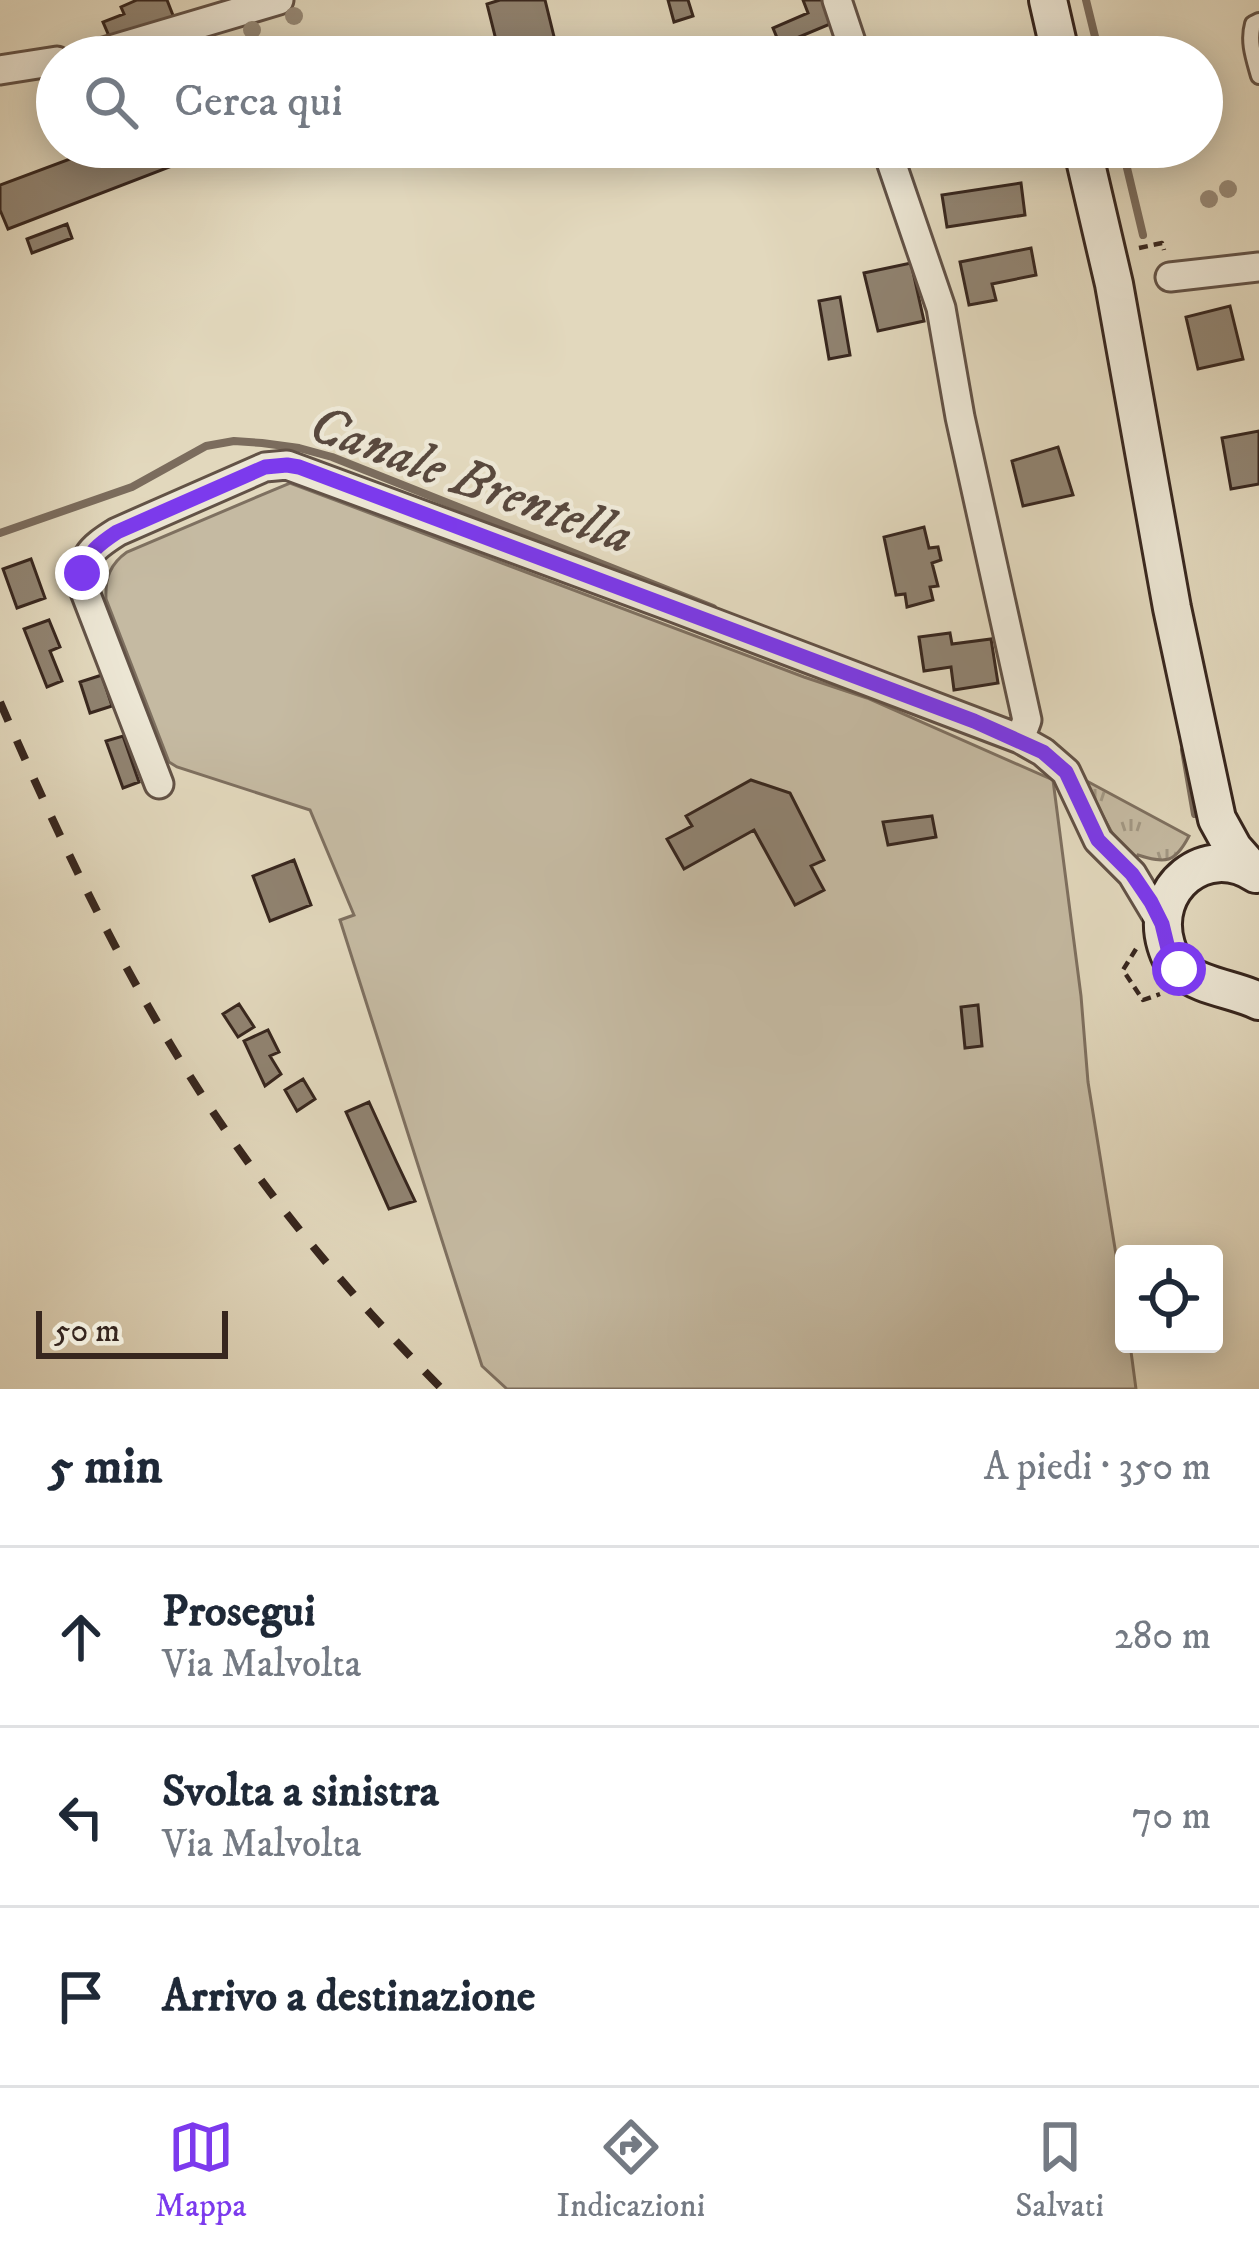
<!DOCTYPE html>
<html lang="it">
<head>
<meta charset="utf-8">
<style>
	:root { --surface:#fff; --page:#f6f6f7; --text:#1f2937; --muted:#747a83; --line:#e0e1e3; --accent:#7c3aed }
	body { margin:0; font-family:"IM FELL DW Pica",serif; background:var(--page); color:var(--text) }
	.controls { position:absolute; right:36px; bottom:36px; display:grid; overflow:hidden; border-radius:12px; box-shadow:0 6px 30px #0003 }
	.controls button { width:108px; height:108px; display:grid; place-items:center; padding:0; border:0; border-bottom:3px solid var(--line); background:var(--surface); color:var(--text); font:60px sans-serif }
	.scale { position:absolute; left:36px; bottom:30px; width:192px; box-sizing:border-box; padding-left:12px; border:6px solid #37261e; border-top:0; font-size:33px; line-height:42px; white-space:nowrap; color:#37261e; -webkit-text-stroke:9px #ece6d4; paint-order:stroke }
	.stop { position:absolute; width:36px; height:36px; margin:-27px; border:9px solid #7c3aed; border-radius:50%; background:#fff }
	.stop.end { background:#7c3aed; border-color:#fff; box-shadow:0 3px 12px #0008 }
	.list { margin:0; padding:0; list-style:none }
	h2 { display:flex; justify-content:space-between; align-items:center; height:156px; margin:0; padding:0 48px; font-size:51px }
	h2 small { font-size:39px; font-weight:400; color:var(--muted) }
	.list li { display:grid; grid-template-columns:78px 1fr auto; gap:36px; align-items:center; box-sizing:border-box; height:180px; padding:0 48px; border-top:3px solid var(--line) }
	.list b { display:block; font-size:45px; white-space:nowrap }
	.list p { margin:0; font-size:39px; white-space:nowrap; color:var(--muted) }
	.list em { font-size:39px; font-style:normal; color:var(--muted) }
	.icon { flex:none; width:66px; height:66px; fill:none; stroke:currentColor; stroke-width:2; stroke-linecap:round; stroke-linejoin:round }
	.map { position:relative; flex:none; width:1259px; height:1389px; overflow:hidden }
	.search { position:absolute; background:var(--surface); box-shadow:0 6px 30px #0003; left:36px; right:36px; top:36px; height:132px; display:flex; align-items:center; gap:30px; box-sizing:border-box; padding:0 42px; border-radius:66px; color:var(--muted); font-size:45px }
	.sheet { height:696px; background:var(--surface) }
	nav { display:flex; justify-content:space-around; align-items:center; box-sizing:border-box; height:168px; border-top:3px solid var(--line); background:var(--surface); font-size:33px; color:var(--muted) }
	nav a { display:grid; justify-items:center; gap:6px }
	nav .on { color:var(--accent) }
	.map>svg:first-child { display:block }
</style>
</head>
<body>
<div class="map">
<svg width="1259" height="1389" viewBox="0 0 1259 1389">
	<defs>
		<pattern id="grass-tufts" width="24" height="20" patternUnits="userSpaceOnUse" patternTransform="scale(3)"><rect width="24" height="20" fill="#c5baa2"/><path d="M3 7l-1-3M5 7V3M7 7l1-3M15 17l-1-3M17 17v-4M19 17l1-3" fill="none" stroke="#a19783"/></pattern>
	</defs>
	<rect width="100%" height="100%" fill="#e2d8bd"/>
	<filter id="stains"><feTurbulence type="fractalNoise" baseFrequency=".00167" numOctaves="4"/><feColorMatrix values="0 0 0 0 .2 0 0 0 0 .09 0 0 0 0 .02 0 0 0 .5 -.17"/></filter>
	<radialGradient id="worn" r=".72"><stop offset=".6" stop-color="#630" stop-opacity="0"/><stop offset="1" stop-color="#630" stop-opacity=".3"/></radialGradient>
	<!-- grass -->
	<path fill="url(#grass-tufts)" stroke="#7e7060" stroke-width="3" d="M1083,779l106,57c-14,27 -23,28 -51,19l-5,9 -14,-18z"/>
	<!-- pitch -->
	<path fill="#c5baa2" stroke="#7e7060" stroke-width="3" d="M290,483l514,194 63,21 186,82 28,216 7,86 36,222v40h6l6,45h-629l-25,-23 -142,-446 14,-5 -44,-105 -133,-43 -8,-5 -63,-163c-1,-21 4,-35 21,-47z"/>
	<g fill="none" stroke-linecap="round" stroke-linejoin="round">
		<!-- stream -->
		<path stroke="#7b6c5d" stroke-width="8" d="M1086,0l14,57
			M1122,147l21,88
			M0,533l132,-46 74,-41 28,-5 28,2 37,5 33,9 381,151
			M1184,750l11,64"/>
	</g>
	<!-- building -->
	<path fill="#908371" stroke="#37261e" stroke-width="3" d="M137,0h30l7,18 -62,25 -9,-21 21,-8 -3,-7z
		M500,0h45l14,57h-32l-5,-19 -25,6 -10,-40z
		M668,0h20l5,16 -19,6z
		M803,0h23l9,22 -55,23 -7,-17 35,-15z
		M102,147h72l6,16 -172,66 -8,-19v-25z
		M1021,183l4,32 -78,12 -5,-32z
		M67,224l5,14 -40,15 -5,-14z
		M1031,248l5,27 -44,9 4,16 -27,5 -9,-43z
		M911,263l13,58 -46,10 -14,-58z
		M840,297l10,58 -21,4 -10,-58z
		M1230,306l13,53 -45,10 -12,-52z
		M1259,431v53l-28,5 -9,-51z
		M1058,447l15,48 -50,11 -11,-45z
		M924,527l5,21 9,-1 3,13 -9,3 6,23 -8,1 3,13 -26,7 -2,-13 -9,1 -12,-58z
		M31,559l14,39 -28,10 -14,-39z
		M49,620l11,27 -10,4 12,30 -15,6 -23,-58z
		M950,633l2,11 39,-5 7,44 -44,7 -3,-23 -27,4 -5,-34z
		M102,675l10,31 -22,7 -10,-31z
		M123,736l16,46 -16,6 -17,-47z
		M751,780l39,13 34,67 -13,6 13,24 -29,15 -41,-75 -70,39 -17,-30 25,-13 -6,-10z
		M932,816l4,21 -48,8 -5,-23z
		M294,860l17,45 -41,16 -17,-45z
		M239,1004l15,23 -16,10 -15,-23z
		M978,1005l4,41 -17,2 -4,-41z
		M268,1030l11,22 -9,4 11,18 -16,12 -21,-45z
		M303,1079l12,20 -18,12 -12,-21z
		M369,1102l27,59 19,40 -26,8 -43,-97z"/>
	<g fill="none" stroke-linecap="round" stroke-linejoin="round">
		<defs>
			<path id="lane" d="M1259,21l-6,3c-5,18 1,34 6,52"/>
			<path id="street" d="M837,0l19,57
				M87,57l192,-57
				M0,70l57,-9
				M886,147l55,161 19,109 67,303 -7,19
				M1170,277l89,-10
				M159,784l-74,-192c-6,-34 5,-43 32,-60l148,-65 22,-2 388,143 345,131 23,13 23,20 32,68 34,34 30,50"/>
			<path id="secondary" d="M1048,0l13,57
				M1082,147l32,137 58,324 45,211 16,29 21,24
				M1256,874c-50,-33 -107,14 -90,71 3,10 6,17 14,24 21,18 54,20 79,32"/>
		</defs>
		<!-- lane casing -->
		<use href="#lane" stroke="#625246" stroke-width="20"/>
		<!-- street casing -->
		<use href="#street" stroke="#625246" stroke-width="33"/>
		<!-- secondary casing -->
		<use href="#secondary" stroke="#37261e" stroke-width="42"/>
		<!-- path -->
		<path stroke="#37261e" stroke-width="4.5" stroke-dasharray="9 6" stroke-linecap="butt" d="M1139,248l23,-5 2,7
			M1136,949l-13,21 20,30 17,-6"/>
		<!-- lane -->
		<use href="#lane" stroke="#ece6d4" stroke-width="14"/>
		<!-- street -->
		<use href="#street" stroke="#ece6d4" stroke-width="27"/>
		<!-- secondary -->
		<use href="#secondary" stroke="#ece6d4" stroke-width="36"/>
		<!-- rail -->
		<path stroke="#37261e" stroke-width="8" stroke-dasharray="21 21" stroke-linecap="butt" d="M0,702c58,134 120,266 200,390 69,107 152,206 242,297"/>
	</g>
	<!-- trees -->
	<g fill="#978a78">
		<circle cx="294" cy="16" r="9"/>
		<circle cx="252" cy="30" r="9"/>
		<circle cx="1228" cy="189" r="9"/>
		<circle cx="1209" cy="199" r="9"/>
	</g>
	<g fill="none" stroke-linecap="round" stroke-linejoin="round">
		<!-- route -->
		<path stroke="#7c3aed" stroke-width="15" d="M82,573c6,-21 17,-29 35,-41l148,-65 22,-2 12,2 675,254 69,31 23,20 32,68 34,34 19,28 11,22 9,37 8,8"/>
	</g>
	<g text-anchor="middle" stroke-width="9" stroke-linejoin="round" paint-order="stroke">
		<!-- water labels -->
		<g font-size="54" font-style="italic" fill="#59493e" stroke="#ece6d4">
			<text transform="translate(472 478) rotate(20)" y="19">Canale Brentella</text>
		</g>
	</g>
	<rect width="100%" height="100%" filter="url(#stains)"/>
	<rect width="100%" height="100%" fill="url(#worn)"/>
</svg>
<div class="controls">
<button><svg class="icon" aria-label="locate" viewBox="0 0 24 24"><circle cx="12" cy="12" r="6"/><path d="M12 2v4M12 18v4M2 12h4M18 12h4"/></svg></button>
</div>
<div class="scale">50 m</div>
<div class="stop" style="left:1179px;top:969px"></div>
<div class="stop end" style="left:82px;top:573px"></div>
<div class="search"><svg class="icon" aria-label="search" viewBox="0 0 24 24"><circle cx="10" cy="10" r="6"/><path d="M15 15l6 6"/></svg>Cerca qui</div>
</div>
<section class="sheet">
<h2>5 min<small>A piedi · 350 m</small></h2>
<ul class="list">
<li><svg class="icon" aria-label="ahead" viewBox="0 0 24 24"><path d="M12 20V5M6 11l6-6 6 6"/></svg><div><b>Prosegui</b><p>Via Malvolta</p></div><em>280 m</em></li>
<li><svg class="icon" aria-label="left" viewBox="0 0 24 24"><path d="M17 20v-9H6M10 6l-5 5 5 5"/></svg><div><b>Svolta a sinistra</b><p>Via Malvolta</p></div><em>70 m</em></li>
<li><svg class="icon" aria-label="arrive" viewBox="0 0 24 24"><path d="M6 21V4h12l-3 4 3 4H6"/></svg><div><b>Arrivo a destinazione</b></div></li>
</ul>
</section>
<nav>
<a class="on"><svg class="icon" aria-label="map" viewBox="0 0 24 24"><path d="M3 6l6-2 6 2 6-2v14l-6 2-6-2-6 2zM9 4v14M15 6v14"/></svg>Mappa</a>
<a><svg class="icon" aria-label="directions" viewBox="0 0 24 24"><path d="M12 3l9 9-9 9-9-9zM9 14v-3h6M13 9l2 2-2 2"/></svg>Indicazioni</a>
<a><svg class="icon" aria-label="saved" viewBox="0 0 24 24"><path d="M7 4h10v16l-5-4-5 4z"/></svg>Salvati</a>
</nav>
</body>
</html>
